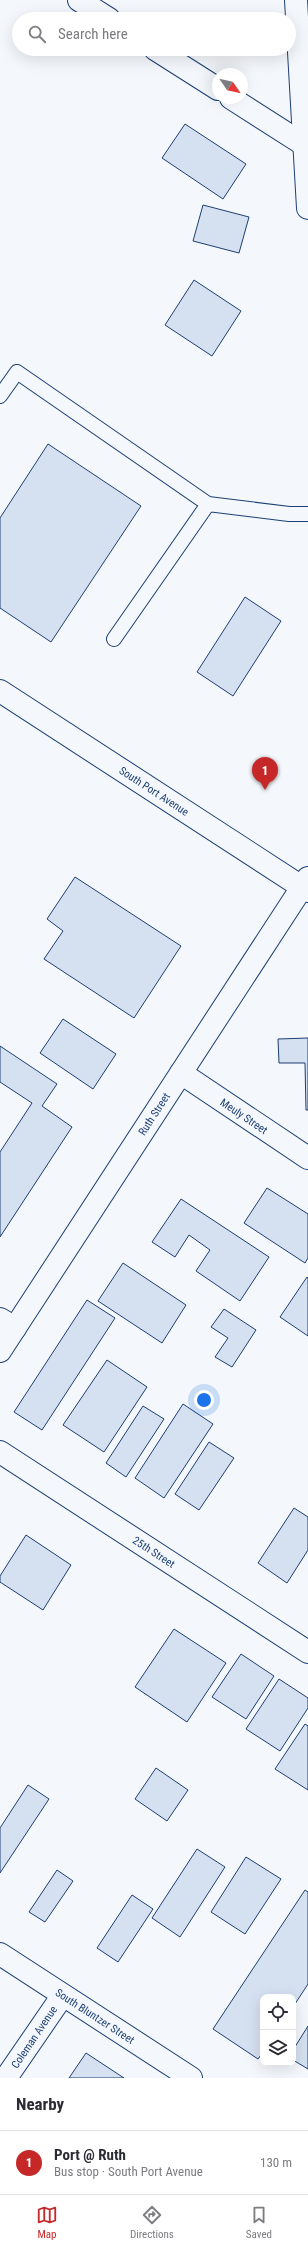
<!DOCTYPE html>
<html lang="en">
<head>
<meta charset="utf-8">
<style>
	:root { --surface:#fff; --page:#f2f2f3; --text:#2b2b33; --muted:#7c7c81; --line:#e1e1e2; --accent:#c62828 }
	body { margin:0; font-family:"Roboto Condensed",sans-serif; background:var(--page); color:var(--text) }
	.controls { position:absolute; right:12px; bottom:12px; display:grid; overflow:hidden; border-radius:8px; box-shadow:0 4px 16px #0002 }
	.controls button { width:36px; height:36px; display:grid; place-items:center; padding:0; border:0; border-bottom:1px solid var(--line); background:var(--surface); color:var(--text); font:20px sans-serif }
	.compass { position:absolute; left:212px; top:68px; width:36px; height:36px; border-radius:50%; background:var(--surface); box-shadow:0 4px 16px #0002; rotate:124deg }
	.you { position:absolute; left:204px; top:1400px; width:14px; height:14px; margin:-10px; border:3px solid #fff; border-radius:50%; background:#1a73e8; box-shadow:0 0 0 6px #1a73e833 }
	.badge { display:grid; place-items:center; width:26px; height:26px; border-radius:50%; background:var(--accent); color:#fff; font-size:13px; font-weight:700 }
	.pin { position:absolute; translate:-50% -33px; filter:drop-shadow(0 1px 2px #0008) }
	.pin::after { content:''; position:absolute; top:21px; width:14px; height:12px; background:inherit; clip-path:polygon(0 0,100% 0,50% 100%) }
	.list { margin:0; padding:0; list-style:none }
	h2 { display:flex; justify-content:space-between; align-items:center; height:52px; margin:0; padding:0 16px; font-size:17px }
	h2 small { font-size:13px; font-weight:400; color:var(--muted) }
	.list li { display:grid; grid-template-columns:26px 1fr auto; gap:12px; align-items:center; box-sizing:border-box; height:64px; padding:0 16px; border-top:1px solid var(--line) }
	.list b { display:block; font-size:15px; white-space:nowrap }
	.list p { margin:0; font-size:13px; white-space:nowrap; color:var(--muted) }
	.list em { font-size:13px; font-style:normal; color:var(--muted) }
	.icon { flex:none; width:22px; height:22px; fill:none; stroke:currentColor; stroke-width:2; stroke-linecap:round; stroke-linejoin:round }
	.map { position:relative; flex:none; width:308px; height:2078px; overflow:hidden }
	.search { position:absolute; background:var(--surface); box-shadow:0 4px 16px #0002; left:12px; right:12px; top:12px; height:44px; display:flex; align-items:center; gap:10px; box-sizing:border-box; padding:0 14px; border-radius:22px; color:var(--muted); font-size:15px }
	.sheet { height:116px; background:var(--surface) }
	nav { display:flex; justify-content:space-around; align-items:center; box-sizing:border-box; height:56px; border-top:1px solid var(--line); background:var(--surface); font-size:11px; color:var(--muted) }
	nav a { display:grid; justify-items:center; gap:2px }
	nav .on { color:var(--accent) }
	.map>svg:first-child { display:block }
</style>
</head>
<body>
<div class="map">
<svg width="308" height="2078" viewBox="0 0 308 2078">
	<rect width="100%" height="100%" fill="#f4f7fb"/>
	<!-- building -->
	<path fill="#d5e0f0" stroke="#1d3f73" d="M185,124l61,40 -23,35 -61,-41z
		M203,205l46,12 -10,36 -46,-12z
		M194,280l47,31 -29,45 -47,-31z
		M48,444l93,62 -90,136 -51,-34v-90z
		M245,597l36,24 -48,75 -36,-24z
		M75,877l106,69 -47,72 -90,-59 19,-28 -16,-12z
		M63,1019l53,35 -23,35 -53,-36z
		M308,1038v72h-2l-1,-47h-26l-1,-24z
		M0,1046l57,38 -15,22 30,21 -72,110v-85l32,-49 -32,-21z
		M267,1188l41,26v44l-3,5 -61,-40z
		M181,1199l88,58 -29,44 -44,-30 14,-21 -21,-15 -14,22 -23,-15z
		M123,1263l63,42 -24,38 -64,-42z
		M307,1277l1,1v58l-28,-19z
		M87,1300l28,18 -73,112 -28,-18z
		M224,1309l32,21 -24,37 -17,-10 13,-19 -17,-11z
		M107,1360l40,27 -43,65 -41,-27z
		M183,1404l30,20 -49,74 -29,-20z
		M143,1406l21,13 -38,58 -20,-14z
		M209,1442l25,16 -35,52 -24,-16z
		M294,1508l14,9v33l-21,33 -29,-20z
		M26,1535l45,30 -28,45 -43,-28v-6z
		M174,1629l52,34 -39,59 -52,-35z
		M241,1654l33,22 -28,43 -34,-22z
		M279,1679l29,19v10l-28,43 -34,-22z
		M305,1724l3,2v64l-33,-21z
		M156,1768l32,22 -21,31 -32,-22z
		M28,1785l21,14 -49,74v-45z
		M197,1849l28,18 -45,70 -28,-19z
		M246,1857l35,22 -36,55 -34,-22z
		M57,1870l16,11 -28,41 -16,-10z
		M305,1890l3,2v92l-15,23v-10h-30v55l-5,7 -45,-30z
		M132,1895l21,14 -35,53 -21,-14z
		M308,2026v43l-15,-9v-10z
		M86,2053l38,25h-55z"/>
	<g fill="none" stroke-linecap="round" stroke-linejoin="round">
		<defs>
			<path id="service" d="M0,396l17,-24 191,132 81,10h19
				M114,639l94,-135"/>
			<path id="minor" d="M79,0l30,19
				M155,49l63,40
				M231,98l72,46
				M181,1073l127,85
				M0,1319l15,9
				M0,1452l308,200
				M0,1954l191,124
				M6,2078l57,-83"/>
			<path id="tertiary" d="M296,0l12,208
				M0,1351l308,-473"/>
			<path id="secondary" d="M0,691l308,200"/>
		</defs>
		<!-- service casing -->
		<use href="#service" stroke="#1d3f73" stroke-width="16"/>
		<!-- minor casing -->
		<use href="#minor" stroke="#1d3f73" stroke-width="24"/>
		<!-- tertiary casing -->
		<use href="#tertiary" stroke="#1d3f73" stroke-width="24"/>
		<!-- secondary casing -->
		<use href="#secondary" stroke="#1d3f73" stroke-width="24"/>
		<!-- service -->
		<use href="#service" stroke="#f4f7fb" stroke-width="14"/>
		<!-- minor -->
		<use href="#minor" stroke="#f4f7fb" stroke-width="22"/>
		<!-- tertiary -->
		<use href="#tertiary" stroke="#f4f7fb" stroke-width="22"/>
		<!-- secondary -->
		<use href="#secondary" stroke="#f4f7fb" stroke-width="22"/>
	</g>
	<g text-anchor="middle" stroke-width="3" stroke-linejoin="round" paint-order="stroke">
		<!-- street labels -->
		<g font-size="11" fill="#1d3f73" stroke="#f4f7fb">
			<text transform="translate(154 791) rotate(33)" y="4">South Port Avenue</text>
			<text transform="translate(154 1114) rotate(-57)" y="4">Ruth Street</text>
			<text transform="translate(244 1116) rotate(34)" y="4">Meuly Street</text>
			<text transform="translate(154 1552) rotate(33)" y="4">25th Street</text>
			<text transform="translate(95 2016) rotate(33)" y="4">South Bluntzer Street</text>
			<text transform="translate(34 2037) rotate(-56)" y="4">Coleman Avenue</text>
		</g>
	</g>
</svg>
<div class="controls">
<button><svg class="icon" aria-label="locate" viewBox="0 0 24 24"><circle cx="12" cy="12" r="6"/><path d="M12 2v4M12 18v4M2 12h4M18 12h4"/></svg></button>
<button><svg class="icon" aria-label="layers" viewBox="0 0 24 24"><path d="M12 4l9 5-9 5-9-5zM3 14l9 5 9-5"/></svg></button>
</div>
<svg class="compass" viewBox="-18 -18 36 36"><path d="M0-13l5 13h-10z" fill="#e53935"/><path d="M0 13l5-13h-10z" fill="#7c7c81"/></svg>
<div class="you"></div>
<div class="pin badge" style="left:265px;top:790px">1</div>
<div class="search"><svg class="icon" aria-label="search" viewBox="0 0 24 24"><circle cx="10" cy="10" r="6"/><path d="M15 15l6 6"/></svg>Search here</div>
</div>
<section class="sheet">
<h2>Nearby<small></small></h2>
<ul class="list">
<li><span class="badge">1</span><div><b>Port @ Ruth</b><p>Bus stop · South Port Avenue</p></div><em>130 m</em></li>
</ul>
</section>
<nav>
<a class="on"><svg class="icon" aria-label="map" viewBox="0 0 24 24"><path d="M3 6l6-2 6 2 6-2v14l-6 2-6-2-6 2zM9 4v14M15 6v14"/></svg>Map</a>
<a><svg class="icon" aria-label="directions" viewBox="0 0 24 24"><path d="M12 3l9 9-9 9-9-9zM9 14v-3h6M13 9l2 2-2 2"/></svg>Directions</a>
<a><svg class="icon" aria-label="saved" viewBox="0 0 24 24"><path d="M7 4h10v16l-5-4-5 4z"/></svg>Saved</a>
</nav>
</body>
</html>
